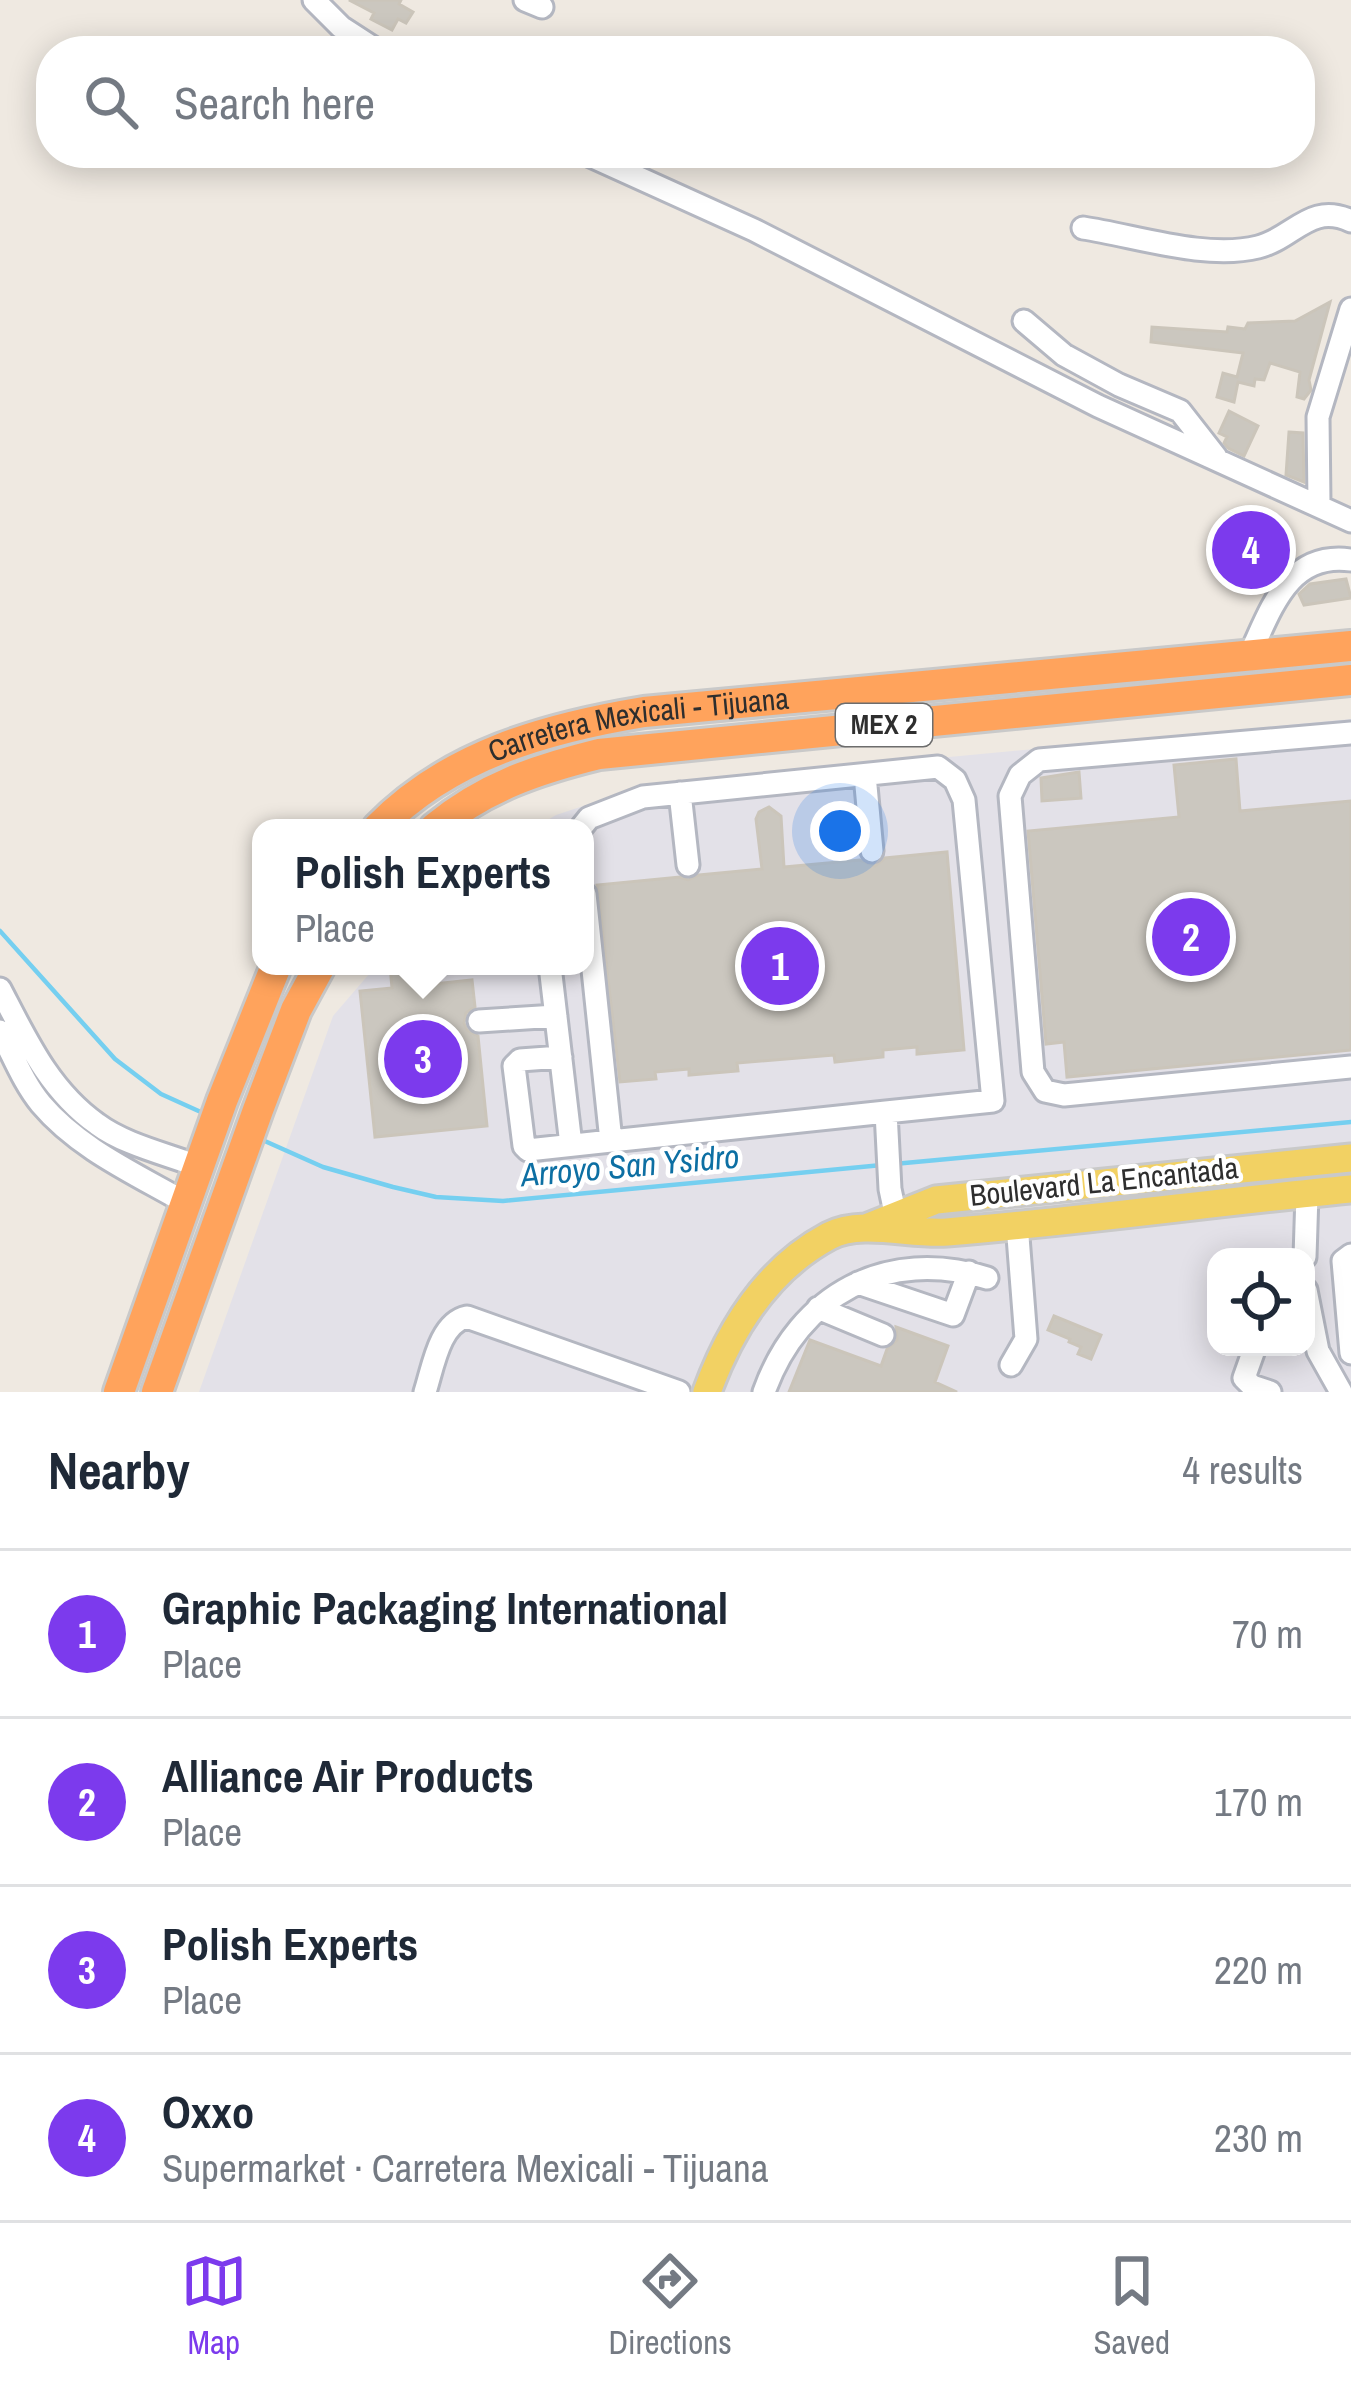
<!DOCTYPE html>
<html lang="en">
<head>
<meta charset="utf-8">
<style>
	:root { --surface:#fff; --page:#f2f2f3; --text:#1f2937; --muted:#747a83; --line:#e0e1e3; --accent:#7c3aed }
	body { margin:0; font-family:"Archivo Narrow",sans-serif; background:var(--page); color:var(--text) }
	.controls { position:absolute; right:36px; bottom:36px; display:grid; overflow:hidden; border-radius:24px; box-shadow:0 6px 30px #0003 }
	.controls button { width:108px; height:108px; display:grid; place-items:center; padding:0; border:0; border-bottom:3px solid var(--line); background:var(--surface); color:var(--text); font:60px sans-serif }
	.you { position:absolute; left:840px; top:831px; width:42px; height:42px; margin:-30px; border:9px solid #fff; border-radius:50%; background:#1a73e8; box-shadow:0 0 0 18px #1a73e833 }
	.badge { display:grid; place-items:center; width:78px; height:78px; border-radius:50%; background:var(--accent); color:#fff; font-size:39px; font-weight:700 }
	.pin { position:absolute; translate:-50% -50%; border:6px solid #fff; box-shadow:0 3px 12px #0006 }
	.popup { position:absolute; left:252px; top:819px; width:342px; height:156px; box-sizing:border-box; display:grid; place-content:center; border-radius:24px; background:var(--surface); filter:drop-shadow(0 3px 9px #0005); font-size:39px; white-space:nowrap; color:var(--muted) }
	.popup b { font-size:45px; color:var(--text) }
	.popup::after { content:''; position:absolute; left:50%; top:100%; margin-left:-24px; border:24px solid transparent; border-top-color:var(--surface) }
	.list { margin:0; padding:0; list-style:none }
	h2 { display:flex; justify-content:space-between; align-items:center; height:156px; margin:0; padding:0 48px; font-size:51px }
	h2 small { font-size:39px; font-weight:400; color:var(--muted) }
	.list li { display:grid; grid-template-columns:78px 1fr auto; gap:36px; align-items:center; box-sizing:border-box; height:168px; padding:0 48px; border-top:3px solid var(--line) }
	.list b { display:block; font-size:45px; white-space:nowrap }
	.list p { margin:0; font-size:39px; white-space:nowrap; color:var(--muted) }
	.list em { font-size:39px; font-style:normal; color:var(--muted) }
	.icon { flex:none; width:66px; height:66px; fill:none; stroke:currentColor; stroke-width:2; stroke-linecap:round; stroke-linejoin:round }
	.map { position:relative; flex:none; width:1351px; height:1392px; overflow:hidden }
	.search { position:absolute; background:var(--surface); box-shadow:0 6px 30px #0003; left:36px; right:36px; top:36px; height:132px; display:flex; align-items:center; gap:30px; box-sizing:border-box; padding:0 42px; border-radius:48px; color:var(--muted); font-size:45px }
	.sheet { height:828px; background:var(--surface) }
	nav { display:flex; justify-content:space-around; align-items:center; box-sizing:border-box; height:168px; border-top:3px solid var(--line); background:var(--surface); font-size:33px; color:var(--muted) }
	nav a { display:grid; justify-items:center; gap:6px }
	nav .on { color:var(--accent) }
	.map>svg:first-child { display:block }
</style>
</head>
<body>
<div class="map">
<svg width="1351" height="1392" viewBox="0 0 1351 1392">
	<rect width="100%" height="100%" fill="#efe9e1"/>
	<!-- industrial -->
	<path fill="#e3e1e8" fill-rule="evenodd" d="M1351,719v673h-1152l134,-376 43,-50h209v-138h-51l22,-13 87,-29zM1216,1257h90v90h-90z"/>
	<g fill="none" stroke-linecap="round" stroke-linejoin="round">
		<!-- stream -->
		<path stroke="#75cff0" stroke-width="4.5" d="M0,931l115,128 46,35 42,19
			M258,1138l65,29 70,20 43,10 67,4 379,-36
			M894,1164l457,-42"/>
	</g>
	<!-- building -->
	<path fill="#cbc7bf" stroke="#cbc5ba" stroke-width="3" d="M349,0h52l-2,4 14,8 -7,11 -8,-4 -6,11 -21,-11 3,-6z
		M1330,302l-21,78 2,10 -7,9 -7,-2 3,-25 -30,-9 -6,17 -9,-1 -1,7 -16,-4 -4,20 -17,-5 6,-24 14,4 6,-24 -92,-11 1,-15 75,5 1,-5 17,2 3,-6 47,-2z
		M1229,411l29,15 -14,30 -16,-8 -4,-5 3,-6 -8,-4z
		M1289,432l14,1 1,49 -18,-7z
		M1249,524l22,14 -25,43 -7,-7 -5,-47z
		M1346,579l5,19 -47,7 -5,-11 11,-10z
		M1236,759l4,52 111,-10v249l-284,27 -3,-35 -18,2 -18,-213 151,-14 -5,-52z
		M1079,772l2,26 -39,3 -1,-23z
		M769,807l12,9 3,51 76,-7 15,6 10,-8 62,-6 17,198 -47,4v-7l-34,3v7l-48,5 -1,-7 -97,8 1,8 -49,4v-6l-34,3 1,7 -36,3 -23,-197 83,-8 8,3 11,-5 63,-6 -6,-50 3,-7z
		M390,966h23l2,20 57,-6 3,27 -9,6 -2,10 3,7 11,6 9,90 -112,11 -15,-146 32,-3z
		M1054,1316l47,19 -10,24 -13,-5 3,-7 -12,-5 1,-3 -22,-9z
		M896,1327l52,19 -13,36 22,10h-168l21,-52 71,26 6,-17 10,-9z"/>
	<g fill="none" stroke-linecap="round" stroke-linejoin="round">
		<defs>
			<path id="minor" d="M314,0l27,27 37,24
				M525,0l17,7
				M584,153l170,77 344,176 253,115
				M1083,228c53,8 123,32 175,19 36,-9 52,-45 93,-26
				M1024,321l40,34 55,30 61,26 36,46
				M1319,504l-1,-87 33,-108
				M1249,656c22,-46 39,-105 102,-96
				M1351,733l-312,27 -19,15 -10,21 23,276 12,19 19,4 287,-28
				M865,775l7,76
				M680,793l8,72
				M581,828l8,-10 54,-21 295,-30 17,13 9,20 29,301 -107,11
				M585,894l26,247 275,-29 4,77 8,38
				M550,966l21,179
				M0,989c26,50 49,101 97,135 28,21 70,30 103,43
				M479,1021l77,-5
				M0,1031c13,24 23,51 41,73 38,45 95,70 145,99
				M561,1057l-41,3 -6,6 10,80 4,4 83,-9
				M1351,1255l-8,6 8,92
				M1305,1257l2,-63
				M858,1283l95,32 16,-43
				M1306,1290l12,61 23,41
				M818,1308l65,27
				M1255,1347l-11,31 8,8 18,6
				M1011,1365l15,-26 -9,-115
				M425,1392c8,-24 14,-69 42,-75l212,75
				M764,1392c35,-98 123,-145 223,-114"/>
			<path id="major" d="M866,1228l70,-28 415,-42
				M707,1392c23,-63 60,-123 122,-156 33,-17 82,-1 118,-4 135,-11 269,-30 404,-43"/>
			<g id="highway">
				<path id="s1" d="M378,828c71,-73 169,-100 266,-116l707,-66"/>
				<path d="M435,828c49,-41 103,-59 164,-74l752,-74"/>
				<path d="M119,1392l103,-291 54,-135"/>
				<path d="M157,1392l101,-282 38,-100 24,-44"/>
			</g>
		</defs>
		<!-- minor casing -->
		<use href="#minor" stroke="#b4b7c1" stroke-width="27"/>
		<!-- major casing -->
		<use href="#major" stroke="#c9c9c9" stroke-width="33"/>
		<!-- highway casing -->
		<use href="#highway" stroke="#c9c9c9" stroke-width="36"/>
		<!-- minor -->
		<use href="#minor" stroke="#fff" stroke-width="21"/>
		<!-- major -->
		<use href="#major" stroke="#f2d163" stroke-width="27"/>
		<!-- highway -->
		<use href="#highway" stroke="#ffa35c" stroke-width="30"/>
	</g>
	<g text-anchor="middle" stroke-width="9" stroke-linejoin="round" paint-order="stroke">
		<!-- shield labels -->
		<rect fill="#fff" stroke="#6d6d6d" stroke-width="3" x="836" y="704" width="96" height="42" rx="9"/>
		<g font-size="27" font-weight="bold" fill="#2e2e2e">
			<text x="884" y="734">MEX 2</text>
		</g>
		<!-- street labels -->
		<g font-size="30" fill="#2e2e2e" stroke="#fff">
			<text dy="10" stroke="none"><textPath href="#s1" startOffset="288">Carretera Mexicali - Tijuana</textPath></text>
			<text transform="translate(1104 1182) rotate(-6)" y="10">Boulevard La Encantada</text>
		</g>
		<!-- water labels -->
		<g font-size="33" font-style="italic" fill="#0d6fa3" stroke="#fff">
			<text transform="translate(630 1165) rotate(-5)" y="12">Arroyo San Ysidro</text>
		</g>
	</g>
</svg>
<div class="controls">
<button><svg class="icon" aria-label="locate" viewBox="0 0 24 24"><circle cx="12" cy="12" r="6"/><path d="M12 2v4M12 18v4M2 12h4M18 12h4"/></svg></button>
</div>
<div class="you"></div>
<div class="pin badge" style="left:780px;top:966px">1</div>
<div class="pin badge" style="left:1191px;top:937px">2</div>
<div class="pin badge" style="left:423px;top:1059px">3</div>
<div class="popup"><b>Polish Experts</b>Place</div>
<div class="pin badge" style="left:1251px;top:550px">4</div>
<div class="search"><svg class="icon" aria-label="search" viewBox="0 0 24 24"><circle cx="10" cy="10" r="6"/><path d="M15 15l6 6"/></svg>Search here</div>
</div>
<section class="sheet">
<h2>Nearby<small>4 results</small></h2>
<ul class="list">
<li><span class="badge">1</span><div><b>Graphic Packaging International</b><p>Place</p></div><em>70 m</em></li>
<li><span class="badge">2</span><div><b>Alliance Air Products</b><p>Place</p></div><em>170 m</em></li>
<li><span class="badge">3</span><div><b>Polish Experts</b><p>Place</p></div><em>220 m</em></li>
<li><span class="badge">4</span><div><b>Oxxo</b><p>Supermarket · Carretera Mexicali - Tijuana</p></div><em>230 m</em></li>
</ul>
</section>
<nav>
<a class="on"><svg class="icon" aria-label="map" viewBox="0 0 24 24"><path d="M3 6l6-2 6 2 6-2v14l-6 2-6-2-6 2zM9 4v14M15 6v14"/></svg>Map</a>
<a><svg class="icon" aria-label="directions" viewBox="0 0 24 24"><path d="M12 3l9 9-9 9-9-9zM9 14v-3h6M13 9l2 2-2 2"/></svg>Directions</a>
<a><svg class="icon" aria-label="saved" viewBox="0 0 24 24"><path d="M7 4h10v16l-5-4-5 4z"/></svg>Saved</a>
</nav>
</body>
</html>
